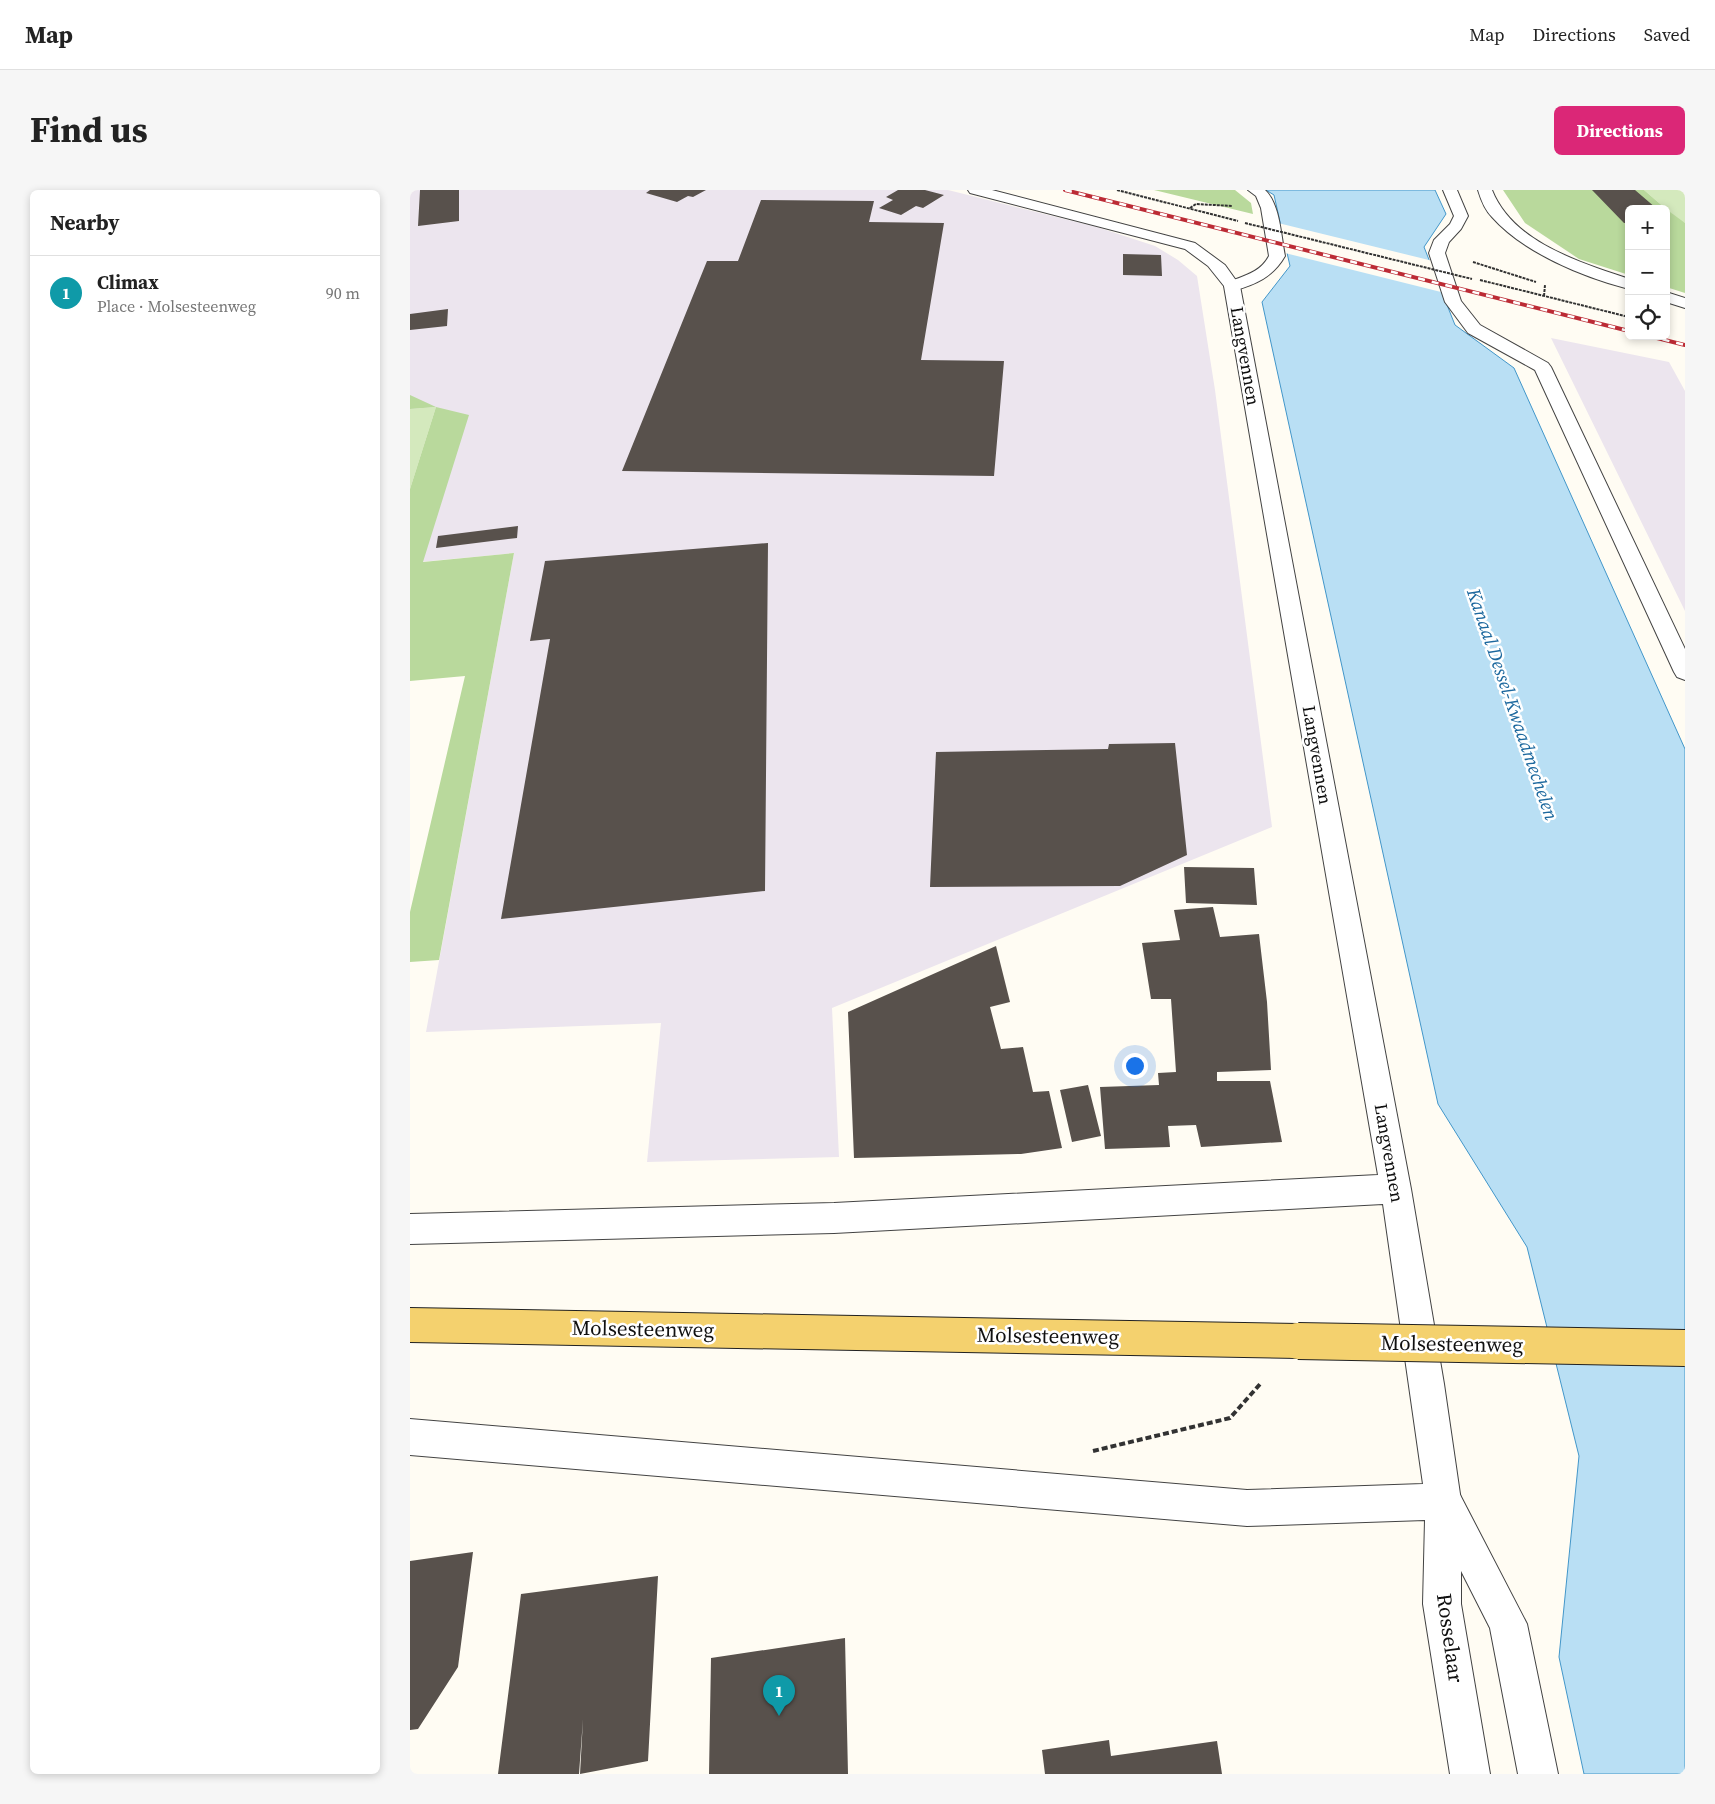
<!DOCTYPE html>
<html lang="en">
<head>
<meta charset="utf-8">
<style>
	:root { --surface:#fff; --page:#f6f6f6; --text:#222; --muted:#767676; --line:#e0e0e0; --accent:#db2777 }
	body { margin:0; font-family:"Source Serif 4",serif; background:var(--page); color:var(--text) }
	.controls { position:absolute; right:15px; top:15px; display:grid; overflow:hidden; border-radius:8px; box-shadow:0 2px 8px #0003 }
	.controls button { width:45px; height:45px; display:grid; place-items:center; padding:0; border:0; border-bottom:1px solid var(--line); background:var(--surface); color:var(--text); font:25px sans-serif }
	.you { position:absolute; left:724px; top:875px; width:18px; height:18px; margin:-12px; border:4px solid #fff; border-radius:50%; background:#1a73e8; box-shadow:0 0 0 8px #1a73e833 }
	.badge { display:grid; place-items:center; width:32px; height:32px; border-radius:50%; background:var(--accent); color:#fff; font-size:16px; font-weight:700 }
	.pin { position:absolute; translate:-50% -41px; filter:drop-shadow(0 1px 2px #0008) }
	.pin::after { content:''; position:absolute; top:26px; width:18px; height:15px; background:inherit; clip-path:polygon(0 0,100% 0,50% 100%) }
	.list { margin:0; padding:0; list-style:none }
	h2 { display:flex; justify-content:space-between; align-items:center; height:65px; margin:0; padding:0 20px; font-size:21px }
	h2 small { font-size:16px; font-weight:400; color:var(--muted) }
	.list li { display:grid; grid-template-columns:32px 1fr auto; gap:15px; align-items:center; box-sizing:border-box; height:75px; padding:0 20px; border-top:1px solid var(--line) }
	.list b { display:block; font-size:19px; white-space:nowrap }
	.list p { margin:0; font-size:16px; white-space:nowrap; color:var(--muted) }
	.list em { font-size:16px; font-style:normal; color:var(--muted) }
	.icon { flex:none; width:28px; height:28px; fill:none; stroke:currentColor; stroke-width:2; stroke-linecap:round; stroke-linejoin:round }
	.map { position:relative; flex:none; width:1275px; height:1584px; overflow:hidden; border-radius:8px }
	header { display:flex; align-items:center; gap:30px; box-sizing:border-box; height:70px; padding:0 25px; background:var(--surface); border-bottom:1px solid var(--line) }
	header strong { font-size:24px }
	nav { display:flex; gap:28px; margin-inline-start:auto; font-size:18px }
	.intro { display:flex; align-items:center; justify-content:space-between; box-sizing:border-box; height:120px; padding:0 30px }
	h1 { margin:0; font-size:35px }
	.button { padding:12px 22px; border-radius:8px; background:var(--accent); color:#fff; font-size:18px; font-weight:700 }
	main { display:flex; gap:30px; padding:0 30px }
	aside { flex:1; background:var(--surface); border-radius:8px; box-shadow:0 2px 8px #0003 }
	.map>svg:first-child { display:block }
</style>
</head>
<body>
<header>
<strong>Map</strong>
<nav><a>Map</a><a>Directions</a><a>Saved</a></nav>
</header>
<div class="intro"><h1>Find us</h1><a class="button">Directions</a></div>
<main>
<aside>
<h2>Nearby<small></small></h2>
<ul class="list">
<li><span class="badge" style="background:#0f9aa8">1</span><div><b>Climax</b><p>Place · Molsesteenweg</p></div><em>90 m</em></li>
</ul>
</aside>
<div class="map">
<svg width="1275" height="1584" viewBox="0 0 1275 1584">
	<rect width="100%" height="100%" fill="#fffcf3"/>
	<!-- industrial -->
	<path fill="#ece5ee" d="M0,0h538l149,37 58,19 23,14 19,16 18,114 57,437 -440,181 7,149 -192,5 14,-139 -235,9 88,-479 -104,10v-55l26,-101 -26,2z
		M1141,148l118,24 16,29v220z"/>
	<!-- green -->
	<path fill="#d4e9bd" d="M1234,0h41v33l-4,-1z
		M26,217l-26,82v-80z"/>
	<!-- forest -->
	<path fill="#b9d99c" d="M744,0h81l16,13 2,11z
		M1093,0h141l22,19h-37v66l-50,-16 -54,-36z
		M1256,19l19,14v70l-19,-6z
		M0,205l26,12 33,8 -46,147 91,-9 -75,407 -29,2v-50l55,-236 -55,5v-192l26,-82 -26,2z"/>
	<!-- water -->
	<path fill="#b9dff4" stroke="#4296c9" d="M856,0h169l11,24 -22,33 31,78 59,43 171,381v1025h-101l-25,-117 20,-201 -52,-209 -89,-143 -176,-802 28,-36 -16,-71z"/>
	<!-- pier -->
	<path fill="#fffcf3" d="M868,33l155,38 12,32 -160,-40z"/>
	<!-- building -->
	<path fill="#58514c" d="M10,0h39v31l-41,5z
		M240,0h56l-13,7 -5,-1 -11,6 -31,-9z
		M488,0h27l19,5 -21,13 -7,-2 -15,9 -22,-7 14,-8 -7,-3z
		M1182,0h43l21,18 -27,1v14h-5z
		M351,10l113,1 -5,21 75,1 -23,137 83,1 -10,115 -372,-5 85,-210h31z
		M713,64l38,1 1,21 -39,-1z
		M38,119l-1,17 -37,4v-16z
		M108,336l-1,12 -81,10 2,-12z
		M358,353l-3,348 -264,28 49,-280 -20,2 15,-80z
		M765,553l12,112 -67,31 -190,1 6,-135 172,-3 1,-5z
		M774,677l70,1 3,37 -71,-2z
		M803,717l7,30 39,-3 8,68 4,68 -54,2v9h53l12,61 -81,5 -5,-22 -28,1 2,21 -65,2 -5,-62 59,-2 -1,-12 18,-1 -5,-73h-20l-9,-56 38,-3 -6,-30z
		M586,756l14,56 -20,5 11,42 22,-2 10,45 16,-1 13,57 -41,6 -167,4 -6,-146z
		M678,895l13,51 -29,6 -12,-52z
		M63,1362l-15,115 -40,62 -8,1v-169z
		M248,1386l-10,185 -68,13 3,-55 -4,55h-81l23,-180z
		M435,1448l3,136h-139l2,-116z
		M699,1550l2,16 106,-15 5,33h-177l-3,-24z"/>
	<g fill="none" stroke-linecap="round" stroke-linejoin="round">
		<defs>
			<path id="service" d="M838,0h17c15,14 16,46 20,66 -12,21 -30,29 -53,35l-6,-2 -2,-3 2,-3c17,-7 34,-10 43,-27l-8,-48 -5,-12z
				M1033,0h14l11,26 -7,13 -12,13 -4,11 16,48 19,24 68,38 3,4 134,282v31l-8,-3 -3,-5 -139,-302 -67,-37 -23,-31 -16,-49 5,-13 16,-16 4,-8z
				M1034,1294l13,5 70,135 31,150h-40l-28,-146 -64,-126 5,-13z"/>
			<path id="minor" d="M558,0h24l203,53 30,22 15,21 171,903 33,195 17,117v103l29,170h-40l-27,-170 2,-84 -178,6 -837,-71v-36l837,71 176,-6 -40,-280 -549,29 -424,11v-30l424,-11 544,-28 -154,-889 -16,-20 -23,-17 -215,-56z
				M1068,0h14c21,53 88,72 137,89v10c-46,-12 -105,-36 -137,-72 -7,-7 -11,-17 -14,-27z
				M1256,102l19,6v10l-19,-6z"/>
			<path id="primary" d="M0,1118l888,16 12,5 5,12 -5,12 -12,5 -888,-16z"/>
		</defs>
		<!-- service casing -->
		<use href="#service" stroke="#434343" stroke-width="2"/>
		<!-- minor casing -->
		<use href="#minor" stroke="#434343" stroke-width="2"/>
		<!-- primary casing -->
		<use href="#primary" stroke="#212121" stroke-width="2"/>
		<!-- path-far1 -->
		<path stroke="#323232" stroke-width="2" stroke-dasharray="3 1" stroke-linecap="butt" d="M707,0l121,31
			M780,18l6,-4 36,2
			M1063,72l63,20
			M1070,90l149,37
			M1134,106l1,-11"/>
		<!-- path -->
		<path stroke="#323232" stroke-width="4" stroke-dasharray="6 3" stroke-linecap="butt" d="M683,1261l137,-33 31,-35"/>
		<!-- service -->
		<use href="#service" fill="#fff" fill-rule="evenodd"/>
		<!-- minor -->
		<use href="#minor" fill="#fff" fill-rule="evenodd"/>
		<!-- primary -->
		<use href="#primary" fill="#f4d16e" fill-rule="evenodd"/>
		<defs>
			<path id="rail" d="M655,0l564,141
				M1239,146l36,9"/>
		</defs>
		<!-- rail casing -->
		<use href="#rail" stroke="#bc2b35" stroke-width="4"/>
		<!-- rail -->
		<use href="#rail" stroke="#fff" stroke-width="2.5" stroke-dasharray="7" stroke-linecap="butt"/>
		<defs>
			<path id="primary-bridge" d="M888,1151l387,7"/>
		</defs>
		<!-- primary-bridge casing -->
		<use href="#primary-bridge" stroke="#212121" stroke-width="38" stroke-linecap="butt"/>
		<!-- path-bridge -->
		<path stroke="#323232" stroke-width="2" stroke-dasharray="3 1" stroke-linecap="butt" d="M835,33l227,56"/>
		<!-- primary-bridge -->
		<use href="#primary-bridge" stroke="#f4d16e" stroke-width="36"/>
	</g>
	<g text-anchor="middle" stroke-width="5" stroke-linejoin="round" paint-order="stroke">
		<!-- street labels -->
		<g font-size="18" fill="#101010" stroke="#fff">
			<text transform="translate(835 166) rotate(80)" y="6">Langvennen</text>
			<text transform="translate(907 565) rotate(80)" y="6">Langvennen</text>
			<text transform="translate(979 963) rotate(80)" y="6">Langvennen</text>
		</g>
		<!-- water labels -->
		<g font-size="19" font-style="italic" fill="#1c689e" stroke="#fff">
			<text transform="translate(1103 514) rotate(71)" y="7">Kanaal Dessel-Kwaadmechelen</text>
		</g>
		<!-- near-street labels -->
		<g font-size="21" fill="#101010" stroke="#fff">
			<text transform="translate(233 1139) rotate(1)" y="7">Molsesteenweg</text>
			<text transform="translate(638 1146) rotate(1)" y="7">Molsesteenweg</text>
			<text transform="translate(1042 1154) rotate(1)" y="7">Molsesteenweg</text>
			<text transform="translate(1040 1448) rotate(82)" y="7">Rosselaar</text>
		</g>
	</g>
</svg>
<div class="controls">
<button>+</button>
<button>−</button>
<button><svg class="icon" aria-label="locate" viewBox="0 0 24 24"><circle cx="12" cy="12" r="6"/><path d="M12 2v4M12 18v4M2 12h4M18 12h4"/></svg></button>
</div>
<div class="you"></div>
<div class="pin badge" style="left:369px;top:1526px;background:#0f9aa8">1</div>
</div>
</main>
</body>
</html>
